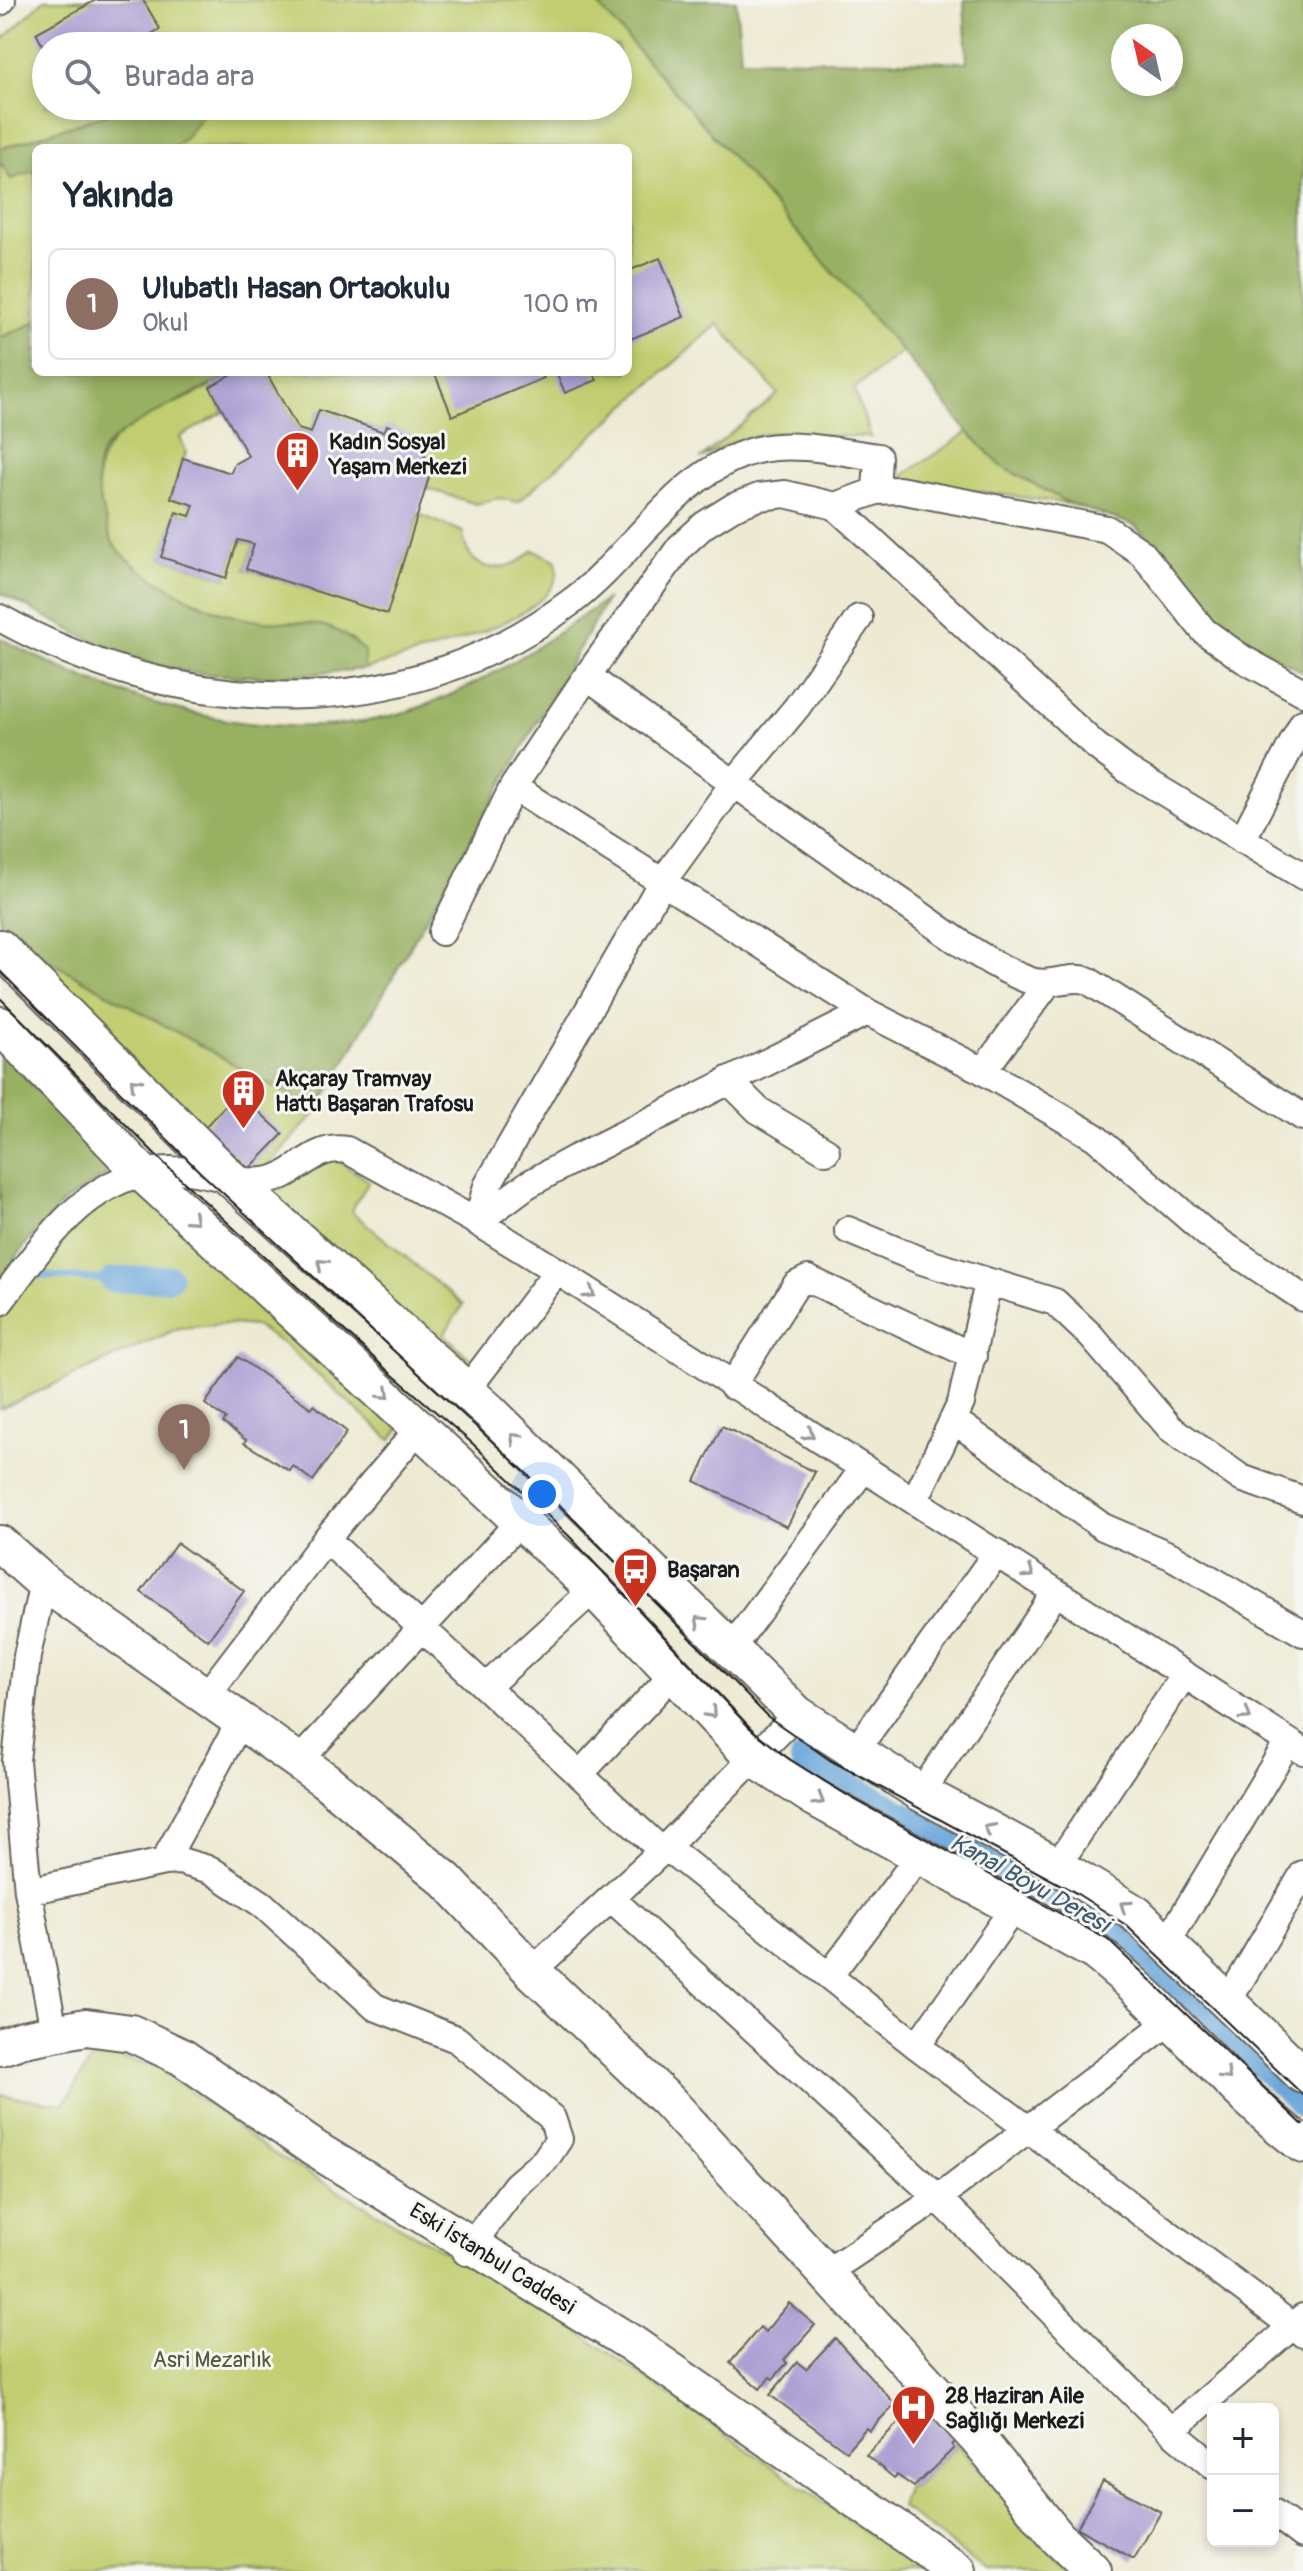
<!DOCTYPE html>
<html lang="tr">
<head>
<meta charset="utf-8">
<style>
	:root { --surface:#fff; --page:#f6f6f7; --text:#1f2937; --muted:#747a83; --line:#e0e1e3; --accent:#c8321e }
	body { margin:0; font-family:Pangolin,sans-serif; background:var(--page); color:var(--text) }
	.controls { position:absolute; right:24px; bottom:24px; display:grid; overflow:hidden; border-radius:12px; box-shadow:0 4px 12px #0003 }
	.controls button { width:72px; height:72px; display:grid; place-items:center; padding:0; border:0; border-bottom:2px solid var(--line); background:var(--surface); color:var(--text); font:40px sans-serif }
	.compass { position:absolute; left:1111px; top:24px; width:72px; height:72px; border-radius:50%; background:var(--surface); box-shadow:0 4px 12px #0003; rotate:326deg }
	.you { position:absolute; left:542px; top:1494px; width:28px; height:28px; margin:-20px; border:6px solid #fff; border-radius:50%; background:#1a73e8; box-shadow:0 0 0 12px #1a73e833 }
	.badge { display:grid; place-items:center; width:52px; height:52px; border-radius:50%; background:var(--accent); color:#fff; font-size:26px; font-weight:700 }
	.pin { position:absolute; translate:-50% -66px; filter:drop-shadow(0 2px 4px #0008) }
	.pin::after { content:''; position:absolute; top:42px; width:28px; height:24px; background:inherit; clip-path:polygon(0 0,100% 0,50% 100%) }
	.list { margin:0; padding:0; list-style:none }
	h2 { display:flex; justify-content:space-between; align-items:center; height:104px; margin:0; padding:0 32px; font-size:34px }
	h2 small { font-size:26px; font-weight:400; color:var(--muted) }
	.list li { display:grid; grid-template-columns:52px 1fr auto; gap:24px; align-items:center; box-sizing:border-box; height:112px; margin:0 16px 16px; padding:0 16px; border:2px solid var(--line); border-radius:12px }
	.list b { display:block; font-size:30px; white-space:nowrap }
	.list p { margin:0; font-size:26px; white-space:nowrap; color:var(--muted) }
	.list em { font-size:26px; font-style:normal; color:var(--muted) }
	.icon { flex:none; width:44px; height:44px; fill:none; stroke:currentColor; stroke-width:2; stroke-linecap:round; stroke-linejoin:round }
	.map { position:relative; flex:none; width:1303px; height:2571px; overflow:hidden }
	.search { position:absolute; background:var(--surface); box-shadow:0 4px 12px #0003; left:32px; top:32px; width:600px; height:88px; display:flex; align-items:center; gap:20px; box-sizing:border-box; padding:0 28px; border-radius:44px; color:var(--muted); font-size:30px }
	.panel { position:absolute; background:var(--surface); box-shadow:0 4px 12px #0003; left:32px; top:144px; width:600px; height:232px; border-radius:12px }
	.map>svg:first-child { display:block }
</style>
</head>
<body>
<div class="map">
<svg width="1303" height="2571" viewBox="0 0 1303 2571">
	<rect width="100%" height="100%" fill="#f6f6f2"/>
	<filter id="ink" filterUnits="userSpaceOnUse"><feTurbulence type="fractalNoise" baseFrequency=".0125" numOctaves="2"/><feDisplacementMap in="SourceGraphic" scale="16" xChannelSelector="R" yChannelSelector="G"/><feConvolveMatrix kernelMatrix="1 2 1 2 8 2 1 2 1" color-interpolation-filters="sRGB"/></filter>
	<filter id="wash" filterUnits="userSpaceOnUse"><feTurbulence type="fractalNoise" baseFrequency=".006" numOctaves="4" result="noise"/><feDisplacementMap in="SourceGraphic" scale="32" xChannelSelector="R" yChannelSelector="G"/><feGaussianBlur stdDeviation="1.8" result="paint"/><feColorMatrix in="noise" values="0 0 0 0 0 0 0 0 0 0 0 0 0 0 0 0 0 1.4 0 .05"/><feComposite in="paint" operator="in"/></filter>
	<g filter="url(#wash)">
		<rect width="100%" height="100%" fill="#ede9d2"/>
		<!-- green -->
		<path fill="#c1cd6f" stroke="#6e7446" stroke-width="2" d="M44,0h550l308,351 -48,38 17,48 -103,-4 -34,9 -34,17 78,-65 -60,-70 -200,178 -20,-4 -22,6 -50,-16c11,-33 -9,-53 -39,-62l-3,6 -65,-22 -8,23 -13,-4 -32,-57h362v-224h-456l14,-11 23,-31h409v-60h-572v60h85l-131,43v-107z
			M0,162l11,17 22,-9 3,5v147l-36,16z
			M210,387l14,25 -44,25 6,15 -15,45 23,8 -4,11 -14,-4 -14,45 64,21 12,-38 16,4 -8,25 140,44 33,-99 44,18c3,43 44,45 70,18l22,10c24,57 -153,98 -191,109v-18c-38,-38 -64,-25 -112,-31 -39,-5 -113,-43 -137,-74 -7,-9 -9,-24 -12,-34 -27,-80 50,-96 107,-125z
			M968,432l33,34 69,38 -174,-24z
			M0,927l23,19 294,165 -54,60 -30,2z
			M330,1155l39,26 -18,30 112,94 -19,29 33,32 -13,15 -198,-188z
			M137,1180l269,240 -15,20 -108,-96 -28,-18 -25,-2 -51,4 -179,81v-90l4,-11 63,-82z
			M96,2052l61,14 109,83 283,162 373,260h-922v-476l64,9z
			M955,2442l96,110 21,19h-86l-85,-64 7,-21 6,1 40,-39z"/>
		<!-- forest -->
		<path fill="#98b062" stroke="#5a663f" stroke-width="2" fill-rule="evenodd" d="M594,0h142l5,59 226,3 -3,-62h339v672l-94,-54 -55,-74 -20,-19 -64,-21 -69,-38 -33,-34 -66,-81zM1123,36h48v48h-48z
			M131,106h78l-23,31 -14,11h-136v27l-3,-4 -22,8 -11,-17v-13z
			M36,322v50h200c-28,16 -123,56 -134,81 -9,21 -4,44 3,65 2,9 4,21 10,28 25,31 98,69 137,74 48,6 74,-7 112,31v18c-67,7 -135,13 -202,-2 -51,-12 -114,-50 -162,-74v-255z
			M607,599l-290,512 -294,-165 -23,-19v-289c130,70 298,123 441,61 61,-26 112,-62 166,-100z
			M0,1053l118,114 -57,38 -33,36 -28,40z"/>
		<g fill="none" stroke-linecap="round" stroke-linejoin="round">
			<!-- stream -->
			<path stroke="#69a6da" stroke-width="7" d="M26,1275l87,5"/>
			<!-- canal -->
			<path stroke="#69a6da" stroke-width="26" d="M113,1280l56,-2
				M803,1760l310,167 190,178"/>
		</g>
		<g id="blocks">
			<!-- building -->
			<path fill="#ada1d4" d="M96,0h47l17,29 -30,17h-84v6l-10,-19z
				M660,258l24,59 -56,23v-69z
				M236,372h30l32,57 13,4 8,-23 65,22 3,-7 22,8 11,12 11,26 -44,143 -141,-45 8,-25 -16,-4 -12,38 -65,-21 15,-45 14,4 4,-11 -23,-7 12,-40 48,15 3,-9 14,-8 -38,-69z
				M434,372h108l2,6 -92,38z
				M556,372h37l4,8 -32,13z
				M238,1092l45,42 -34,35 -44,-42z
				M238,1357l73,51 3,-3 33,27 -34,49 -20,-15 -3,5 -46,-28 2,-3 -23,-17 3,-4 -21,-15z
				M722,1426l93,46 -28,55 -92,-46z
				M177,1543l67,48 -36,49 -67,-48z
				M789,2303l26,22 -31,35 3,3 -14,16 -3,-2 -10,12 -30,-26 30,-36 5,5z
				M835,2338l60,66 -26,27 -3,-3 -20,23 -76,-56 27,-33 9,7z
				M923,2405l32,37 -3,3 2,3 -40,39 -17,-12 -3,3 -28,-23 49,-49 3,3z
				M1103,2481l58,31 -27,47 -57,-31z"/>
		</g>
	</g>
	<g filter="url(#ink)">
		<use href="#blocks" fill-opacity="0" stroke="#65645c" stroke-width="2"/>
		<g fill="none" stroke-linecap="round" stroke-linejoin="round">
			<defs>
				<path id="street" d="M0,2l2,-2
					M835,506l41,-15 23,-1 208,39 35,24 62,78 39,28 60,33
					M0,618c180,100 401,112 571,-16 63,-47 106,-132 186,-152 38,-9 83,2 121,7l-2,34
					M587,676c103,75 206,152 312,224 40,27 83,62 129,80 20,8 38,-5 59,0l216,137
					M1242,840l61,-117
					M1303,876l-174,-105 -33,-25 -261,-240 -50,-12 -26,3 -26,10 -29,18 -24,22 -93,129 -74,111 354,225 116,59 112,66 111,96 97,65
					M442,932l71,-145
					M983,1071l65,-88
					M728,1080l30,30 68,41
					M477,1222l10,-36 175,-304 72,-99 63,-76 62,-89
					M477,1222l50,-37 49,-27 291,-146
					M848,1230l74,31 133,41 36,34 79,92 71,50 62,22
					M0,1302c43,-58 92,-134 173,-132 30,0 61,14 91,11 33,-3 47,-37 83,-31l130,72 80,49 746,480
					M732,1386l64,-101 12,-6 165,77
					M466,1391l91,-120
					M955,1421l148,106 68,29 132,77
					M915,1500l46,-97 27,-120
					M326,1539l336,312
					M43,1582l-16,74 -11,105 12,130 26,140
					M730,1650l134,-182
					M486,1687l108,-98
					M206,1696l120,-157 95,-113
					M854,1753l143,-201
					M299,1761l222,-241
					M580,1774l94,-101
					M921,1793l135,-201
					M666,1847l251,199 386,288
					M164,1862l77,-142
					M1057,1866l127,-191
					M28,1891l136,-29 16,-1 31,9 51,34 113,103 81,32 96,79 7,21 -14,21 -29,25 -50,67
					M612,1899l326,299 233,233 42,35
					M1168,1941l120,-199
					M532,1971l130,-120 135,-137
					M829,1976l90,-120
					M1227,2003l76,-129
					M917,2046l98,-140
					M824,2274l114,-76 232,-177
					M1171,2431l132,-114
					M1273,2512l30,23"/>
				<path id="secondary" d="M0,948l230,230 259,233 308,303 124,79 136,73 79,48 167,161
					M0,1025l141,147 453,417 159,169 62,40 280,154c75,58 132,136 208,193
					M0,1544l43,38 282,198 121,100 86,91 136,130 309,337 81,100 35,33
					M0,2047l23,-8 63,-12 45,6 51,24 133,92 316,194 327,228"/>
			</defs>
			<!-- street casing -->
			<use href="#street" stroke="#65645c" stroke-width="30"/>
			<!-- secondary casing -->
			<use href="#secondary" stroke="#65645c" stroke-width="40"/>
			<!-- street -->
			<use href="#street" stroke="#fff" stroke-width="26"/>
			<!-- secondary -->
			<use href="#secondary" stroke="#fff" stroke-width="36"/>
			<!-- tram -->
			<path stroke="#1c1c1c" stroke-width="2" d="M0,971l200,201 348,321 219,223 63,44 246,133 50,32 177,170
				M0,998l171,172 216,200 85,73 98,94 180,191 39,31 61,38 258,143 195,185"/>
		</g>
		<!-- one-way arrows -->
		<defs><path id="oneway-chevron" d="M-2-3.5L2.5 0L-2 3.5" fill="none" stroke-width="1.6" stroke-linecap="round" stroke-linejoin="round" transform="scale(2)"/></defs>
		<g stroke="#999">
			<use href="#oneway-chevron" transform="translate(135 1083) rotate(-135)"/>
			<use href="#oneway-chevron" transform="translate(193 1219) rotate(41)"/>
			<use href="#oneway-chevron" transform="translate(322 1264) rotate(-138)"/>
			<use href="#oneway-chevron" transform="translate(590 1293) rotate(33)"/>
			<use href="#oneway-chevron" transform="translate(385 1394) rotate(43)"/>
			<use href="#oneway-chevron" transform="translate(809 1434) rotate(32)"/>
			<use href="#oneway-chevron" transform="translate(515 1438) rotate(-135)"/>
			<use href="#oneway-chevron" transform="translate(1029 1573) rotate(34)"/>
			<use href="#oneway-chevron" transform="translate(700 1621) rotate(-136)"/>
			<use href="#oneway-chevron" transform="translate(711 1713) rotate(47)"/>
			<use href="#oneway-chevron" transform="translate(1246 1715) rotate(33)"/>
			<use href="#oneway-chevron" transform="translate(819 1800) rotate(31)"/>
			<use href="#oneway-chevron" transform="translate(989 1829) rotate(-152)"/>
			<use href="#oneway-chevron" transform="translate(1125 1906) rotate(-146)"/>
			<use href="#oneway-chevron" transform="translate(1226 2075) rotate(44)"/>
		</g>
	</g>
	<!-- icons -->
	<defs>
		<symbol id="building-pin" viewBox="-11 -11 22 30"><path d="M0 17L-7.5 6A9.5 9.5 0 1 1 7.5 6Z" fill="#c8321e" stroke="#f6f6f2"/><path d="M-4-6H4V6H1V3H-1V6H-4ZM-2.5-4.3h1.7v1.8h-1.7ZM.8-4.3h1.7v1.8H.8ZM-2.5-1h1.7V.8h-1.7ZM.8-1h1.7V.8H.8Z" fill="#fff"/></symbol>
		<symbol id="bus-pin" viewBox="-11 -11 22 30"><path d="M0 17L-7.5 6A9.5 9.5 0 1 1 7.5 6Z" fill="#c8321e" stroke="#f6f6f2"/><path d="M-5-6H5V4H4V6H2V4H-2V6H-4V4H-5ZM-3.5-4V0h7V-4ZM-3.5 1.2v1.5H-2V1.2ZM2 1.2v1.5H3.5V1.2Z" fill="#fff"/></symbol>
		<symbol id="hospital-pin" viewBox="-11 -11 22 30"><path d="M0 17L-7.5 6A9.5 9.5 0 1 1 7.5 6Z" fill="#c8321e" stroke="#f6f6f2"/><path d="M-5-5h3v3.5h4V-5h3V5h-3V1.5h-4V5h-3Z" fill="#fff"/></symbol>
	</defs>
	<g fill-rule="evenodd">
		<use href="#building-pin" x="272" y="428" width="51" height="69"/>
		<use href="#building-pin" x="218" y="1066" width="51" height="69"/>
		<use href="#bus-pin" x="610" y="1544" width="51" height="69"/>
		<use href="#hospital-pin" x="888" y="2382" width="51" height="69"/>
	</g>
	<g text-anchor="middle" stroke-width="6" stroke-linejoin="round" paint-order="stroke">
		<!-- poi labels -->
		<g font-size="22" font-weight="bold" fill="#1c1c1c" stroke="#f6f6f2" text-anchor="start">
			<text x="329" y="449">Kadın Sosyal<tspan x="329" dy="25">Yaşam Merkezi</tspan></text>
			<text x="275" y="1086">Akçaray Tramvay<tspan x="275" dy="25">Hattı Başaran Trafosu</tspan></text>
			<text x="667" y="1577">Başaran</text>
			<text x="945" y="2403">28 Haziran Aile<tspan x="945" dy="25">Sağlığı Merkezi</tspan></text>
		</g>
		<!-- street labels -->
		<g font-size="22" fill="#1c1c1c" stroke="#f6f6f2">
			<text transform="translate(493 2258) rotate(32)" y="8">Eski İstanbul Caddesi</text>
		</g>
		<!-- park labels -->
		<g font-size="22" fill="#565a39" stroke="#f6f6f2">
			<text x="212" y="2367">Asri Mezarlık</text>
		</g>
		<!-- water labels -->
		<g font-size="24" font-style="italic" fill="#3f5a71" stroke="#f6f6f2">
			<text transform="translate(1030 1883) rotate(29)" y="8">Kanal Boyu Deresi</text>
		</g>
	</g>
</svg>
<div class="controls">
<button>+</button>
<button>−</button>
</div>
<svg class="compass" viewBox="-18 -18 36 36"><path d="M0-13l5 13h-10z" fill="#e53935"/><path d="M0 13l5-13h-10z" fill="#747a83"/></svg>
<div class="you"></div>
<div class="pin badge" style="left:184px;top:1470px;background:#8d6e63">1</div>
<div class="search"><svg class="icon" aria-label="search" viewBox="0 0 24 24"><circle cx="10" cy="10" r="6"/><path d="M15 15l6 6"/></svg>Burada ara</div>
<section class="panel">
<h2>Yakında<small></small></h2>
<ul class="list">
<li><span class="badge" style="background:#8d6e63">1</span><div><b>Ulubatlı Hasan Ortaokulu</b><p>Okul</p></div><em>100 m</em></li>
</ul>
</section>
</div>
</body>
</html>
